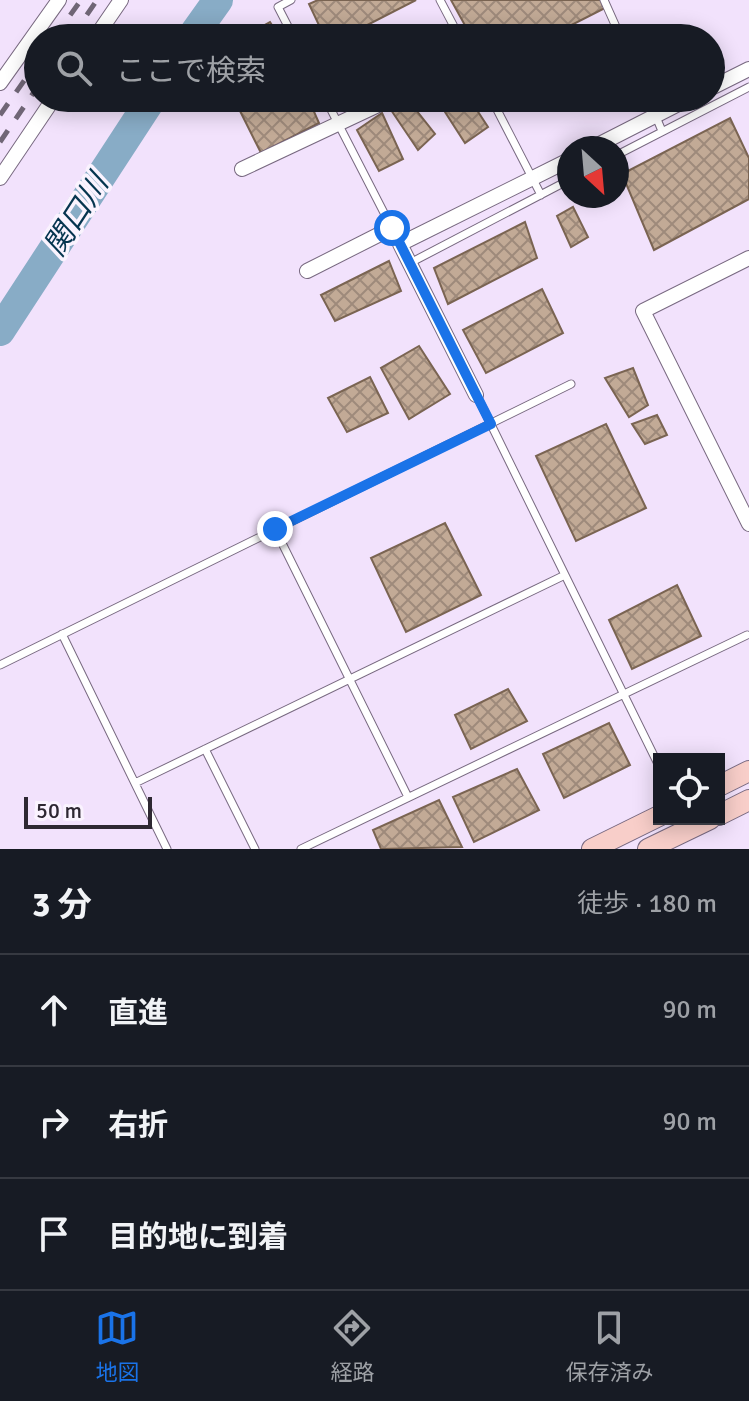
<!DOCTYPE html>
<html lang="ja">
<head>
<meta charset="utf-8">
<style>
	:root { --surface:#171b24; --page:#242831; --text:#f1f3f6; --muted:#9ea1a6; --line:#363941; --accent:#1a73e8 }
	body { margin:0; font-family:Signika,"Noto Sans JP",sans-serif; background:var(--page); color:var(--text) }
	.controls { position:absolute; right:24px; bottom:24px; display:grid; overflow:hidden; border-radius:0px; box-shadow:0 4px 20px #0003 }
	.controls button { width:72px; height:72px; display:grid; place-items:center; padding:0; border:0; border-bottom:2px solid var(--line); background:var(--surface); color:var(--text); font:40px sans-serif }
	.compass { position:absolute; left:557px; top:136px; width:72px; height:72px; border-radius:50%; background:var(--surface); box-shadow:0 4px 20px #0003; rotate:154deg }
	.scale { position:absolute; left:24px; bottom:20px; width:128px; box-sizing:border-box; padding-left:8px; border:4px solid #2e2832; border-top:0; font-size:22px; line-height:28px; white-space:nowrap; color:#2e2832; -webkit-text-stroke:6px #faf3fe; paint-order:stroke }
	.stop { position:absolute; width:24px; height:24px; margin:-18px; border:6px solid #1a73e8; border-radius:50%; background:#fff }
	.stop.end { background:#1a73e8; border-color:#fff; box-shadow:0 2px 8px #0008 }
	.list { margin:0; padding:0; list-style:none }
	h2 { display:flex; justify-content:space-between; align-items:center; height:104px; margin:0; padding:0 32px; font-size:34px }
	h2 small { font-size:26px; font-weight:400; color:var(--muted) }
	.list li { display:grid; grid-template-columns:52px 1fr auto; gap:24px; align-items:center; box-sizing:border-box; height:112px; padding:0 32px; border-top:2px solid var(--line) }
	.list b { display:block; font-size:30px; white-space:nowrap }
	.list em { font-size:26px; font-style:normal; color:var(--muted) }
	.icon { flex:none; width:44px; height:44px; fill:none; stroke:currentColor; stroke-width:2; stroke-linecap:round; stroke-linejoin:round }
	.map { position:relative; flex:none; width:749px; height:849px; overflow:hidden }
	.search { position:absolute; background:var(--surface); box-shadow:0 4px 20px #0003; left:24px; right:24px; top:24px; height:88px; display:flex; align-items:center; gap:20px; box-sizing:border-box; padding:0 28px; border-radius:44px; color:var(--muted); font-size:30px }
	.sheet { height:440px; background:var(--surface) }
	nav { display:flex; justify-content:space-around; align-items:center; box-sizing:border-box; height:112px; border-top:2px solid var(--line); background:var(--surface); font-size:22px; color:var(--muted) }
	nav a { display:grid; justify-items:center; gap:4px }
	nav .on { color:var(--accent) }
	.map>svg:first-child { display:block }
</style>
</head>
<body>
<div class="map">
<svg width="749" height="849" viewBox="0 0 749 849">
	<defs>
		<pattern id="building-cross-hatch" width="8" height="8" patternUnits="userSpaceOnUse" patternTransform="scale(2)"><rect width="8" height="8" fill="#c2aa96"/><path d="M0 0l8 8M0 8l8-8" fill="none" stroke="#9e8a7b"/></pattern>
	</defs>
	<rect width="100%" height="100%" fill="#f2e2fc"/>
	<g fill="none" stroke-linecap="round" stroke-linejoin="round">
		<!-- river -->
		<path stroke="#88acc6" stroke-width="30" d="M191,38l27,-38
			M0,331l152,-233"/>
	</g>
	<!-- building -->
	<path fill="url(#building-cross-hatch)" stroke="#7a6452" stroke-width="2" d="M318,0h98l-74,38h-17l-16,-34z
		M451,0h153l3,7 -61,31h-74z
		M270,22l10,16h-39z
		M252,98h56l11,25 -58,30 -24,-48z
		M436,98h33l19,29 -23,16z
		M409,101l26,33 -17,16 -27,-40z
		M382,113l21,46 -24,12 -22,-41z
		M730,118l19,40v41l-95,51 -32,-76z
		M573,207l15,30 -17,10 -14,-31z
		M525,222l12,36 -89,46 -14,-36z
		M389,261l12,30 -66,30 -14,-26z
		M542,289l21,44 -77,40 -23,-43z
		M419,346l31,48 -41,25 -28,-51z
		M633,368l15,37 -19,12 -24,-39z
		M370,377l18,36 -41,19 -19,-34z
		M657,415l10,20 -22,9 -13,-20z
		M606,424l40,84 -70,33 -40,-85z
		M445,523l36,72 -75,37 -35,-74z
		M677,585l24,51 -69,33 -23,-49z
		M508,689l19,32 -56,28 -16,-34z
		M609,723l21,42 -66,33 -21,-44z
		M517,769l22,41 -65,32 -21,-45z
		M439,800l23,47 -81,2 -8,-19z"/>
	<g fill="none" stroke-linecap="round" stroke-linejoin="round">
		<defs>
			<path id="lane" d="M291,0l-13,7 16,31
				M440,0l20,38
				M604,0l17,38
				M325,98l75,146
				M491,98l50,97
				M648,98l14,33
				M617,155l132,-68
				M410,263l159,-83
				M476,394l89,181
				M275,529l133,268
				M62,634l105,215
				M0,665l571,-281
				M205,749l50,100
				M135,783l430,-208 94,191
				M301,849l446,-214"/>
			<path id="street" d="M95,38l26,-38
				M0,83l59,-83
				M711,88l38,-19
				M592,148l98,-50
				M242,169l151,-71
				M0,178l54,-80
				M749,258l-106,53 106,213
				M307,271l85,-43
				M476,395l-76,-151 169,-84"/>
			<path id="secondary" d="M719,786l30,-15
				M719,815l30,-15
				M592,849l67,-33
				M648,849l62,-30"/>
		</defs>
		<!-- lane casing -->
		<use href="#lane" stroke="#786980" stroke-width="9"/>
		<!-- street casing -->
		<use href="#street" stroke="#786980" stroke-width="16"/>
		<!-- secondary casing -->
		<use href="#secondary" stroke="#786980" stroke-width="22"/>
		<!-- lane -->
		<use href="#lane" stroke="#fff" stroke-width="7"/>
		<!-- street -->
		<use href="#street" stroke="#fff" stroke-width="14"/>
		<!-- secondary -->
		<use href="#secondary" stroke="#f8cec9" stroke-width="20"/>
		<!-- rail -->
		<path stroke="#706676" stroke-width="5" stroke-dasharray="14 14" stroke-linecap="butt" d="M54,38l27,-38
			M71,38l26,-38
			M0,115l38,-54
			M0,142l38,-56"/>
	</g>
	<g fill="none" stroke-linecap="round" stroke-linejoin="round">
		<!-- route -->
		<path stroke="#1a73e8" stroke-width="10" d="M275,529l216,-105 -99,-196"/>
	</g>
	<g text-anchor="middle" stroke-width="7" stroke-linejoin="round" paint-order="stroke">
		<!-- water labels -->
		<g font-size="30" font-style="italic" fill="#05354f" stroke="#faf3fe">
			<text transform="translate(76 215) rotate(-57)" y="10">関口川</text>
		</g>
	</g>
</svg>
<div class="controls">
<button><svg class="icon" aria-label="locate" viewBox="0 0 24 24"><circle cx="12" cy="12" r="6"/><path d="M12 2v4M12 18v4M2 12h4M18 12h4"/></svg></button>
</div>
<svg class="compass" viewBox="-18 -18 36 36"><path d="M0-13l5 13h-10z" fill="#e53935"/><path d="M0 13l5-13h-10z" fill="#9ea1a6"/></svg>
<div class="scale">50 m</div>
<div class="stop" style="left:392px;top:228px"></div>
<div class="stop end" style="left:275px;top:529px"></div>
<div class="search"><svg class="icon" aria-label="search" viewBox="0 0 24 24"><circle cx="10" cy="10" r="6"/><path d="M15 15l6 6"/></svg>ここで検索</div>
</div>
<section class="sheet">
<h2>3 分<small>徒歩 · 180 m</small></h2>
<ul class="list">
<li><svg class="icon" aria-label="ahead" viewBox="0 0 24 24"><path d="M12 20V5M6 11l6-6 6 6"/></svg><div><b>直進</b></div><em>90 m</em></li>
<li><svg class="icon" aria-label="right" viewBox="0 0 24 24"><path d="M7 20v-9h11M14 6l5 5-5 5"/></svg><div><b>右折</b></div><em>90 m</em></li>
<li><svg class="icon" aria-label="arrive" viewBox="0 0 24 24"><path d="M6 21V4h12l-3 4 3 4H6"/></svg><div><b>目的地に到着</b></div></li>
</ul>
</section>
<nav>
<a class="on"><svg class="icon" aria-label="map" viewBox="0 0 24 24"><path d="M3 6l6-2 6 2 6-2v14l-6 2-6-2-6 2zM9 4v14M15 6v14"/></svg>地図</a>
<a><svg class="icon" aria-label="directions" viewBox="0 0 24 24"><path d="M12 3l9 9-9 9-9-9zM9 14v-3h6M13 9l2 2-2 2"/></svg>経路</a>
<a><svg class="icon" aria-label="saved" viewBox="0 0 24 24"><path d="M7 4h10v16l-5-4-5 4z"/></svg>保存済み</a>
</nav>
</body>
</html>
